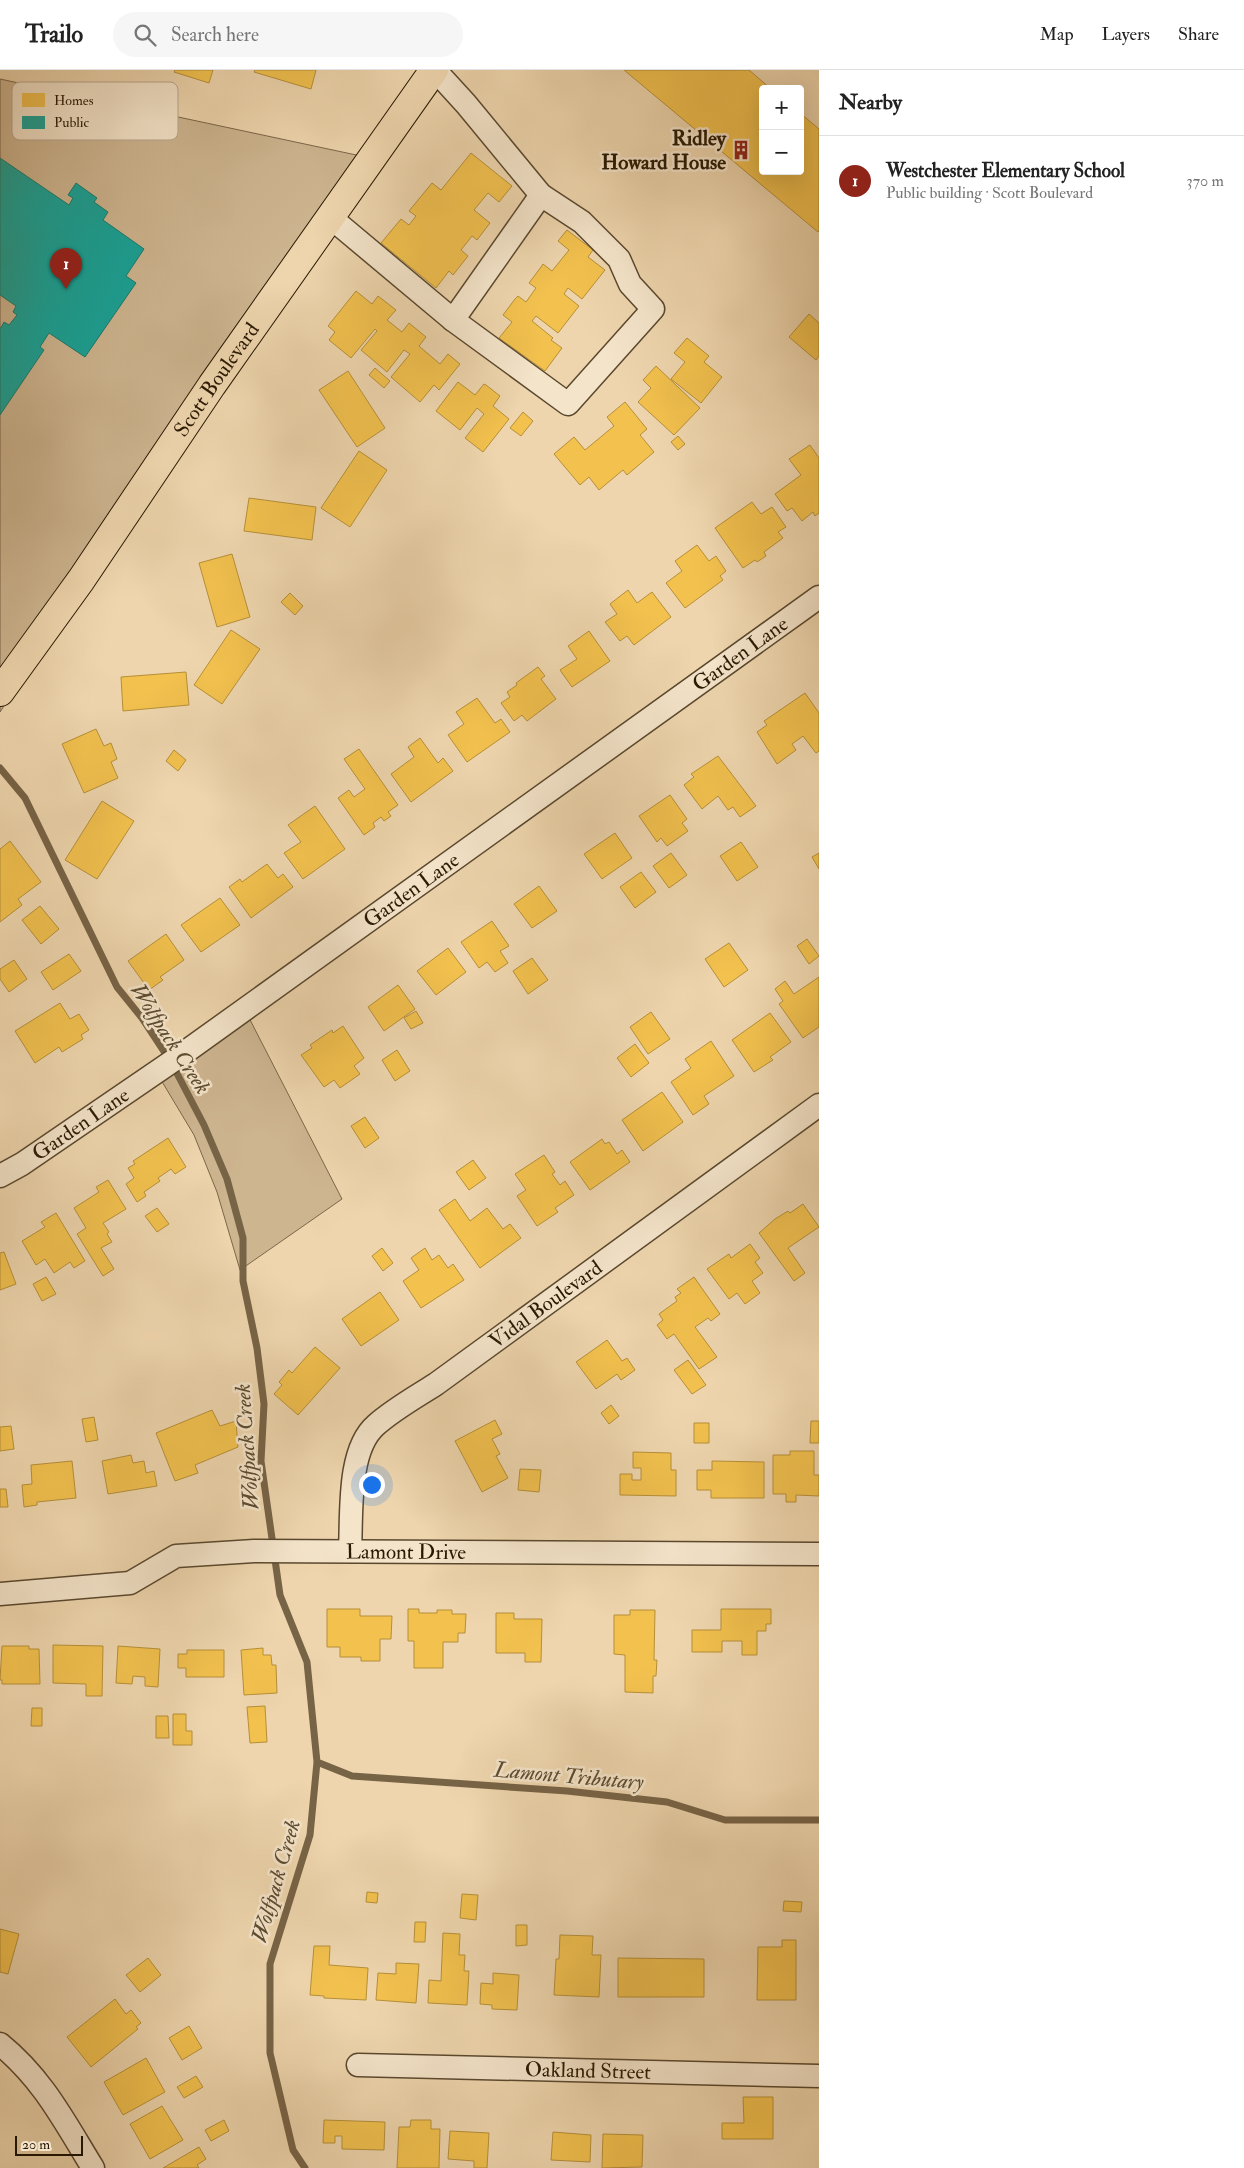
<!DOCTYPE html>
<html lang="en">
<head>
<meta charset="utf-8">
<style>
	:root { --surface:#fff; --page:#f6f6f6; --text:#222; --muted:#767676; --line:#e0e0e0; --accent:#8f2418 }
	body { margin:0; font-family:"IM FELL Double Pica",serif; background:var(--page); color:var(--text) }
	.controls { position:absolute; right:15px; top:15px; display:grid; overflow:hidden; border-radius:5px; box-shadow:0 5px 20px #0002 }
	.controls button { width:45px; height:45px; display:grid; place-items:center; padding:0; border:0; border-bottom:1px solid var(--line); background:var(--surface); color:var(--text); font:25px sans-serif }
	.scale { position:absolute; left:15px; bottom:12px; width:68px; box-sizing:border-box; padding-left:5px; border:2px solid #291903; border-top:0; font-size:14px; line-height:18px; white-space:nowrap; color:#291903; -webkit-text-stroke:4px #f4e4ca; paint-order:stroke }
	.you { position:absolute; left:371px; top:1414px; width:18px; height:18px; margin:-12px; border:4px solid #fff; border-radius:50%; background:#1a73e8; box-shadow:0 0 0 8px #1a73e833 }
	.badge { display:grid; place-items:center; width:32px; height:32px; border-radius:50%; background:var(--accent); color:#fff; font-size:16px; font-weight:700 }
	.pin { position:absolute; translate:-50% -41px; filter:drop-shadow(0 1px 2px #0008) }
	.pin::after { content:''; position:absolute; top:26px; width:18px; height:15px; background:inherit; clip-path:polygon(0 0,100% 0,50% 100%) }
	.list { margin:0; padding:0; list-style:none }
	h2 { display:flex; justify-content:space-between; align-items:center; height:65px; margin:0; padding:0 20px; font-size:21px }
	h2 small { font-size:16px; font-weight:400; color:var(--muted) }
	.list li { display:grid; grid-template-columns:32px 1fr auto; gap:15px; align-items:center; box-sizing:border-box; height:90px; padding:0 20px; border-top:1px solid var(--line) }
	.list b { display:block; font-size:19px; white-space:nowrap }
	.list p { margin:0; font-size:16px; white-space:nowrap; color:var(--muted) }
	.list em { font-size:16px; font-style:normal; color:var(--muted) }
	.icon { flex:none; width:28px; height:28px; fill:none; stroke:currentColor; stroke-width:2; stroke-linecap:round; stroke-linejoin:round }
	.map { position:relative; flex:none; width:819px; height:2098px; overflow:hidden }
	header { display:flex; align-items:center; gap:30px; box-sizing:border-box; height:70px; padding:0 25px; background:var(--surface); border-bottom:1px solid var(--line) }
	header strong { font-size:24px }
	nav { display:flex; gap:28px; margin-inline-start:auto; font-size:18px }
	.search { width:350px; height:45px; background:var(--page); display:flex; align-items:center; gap:12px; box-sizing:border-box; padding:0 18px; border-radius:28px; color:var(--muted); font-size:19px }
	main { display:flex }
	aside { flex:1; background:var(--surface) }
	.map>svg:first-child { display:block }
</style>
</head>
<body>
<header>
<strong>Trailo</strong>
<div class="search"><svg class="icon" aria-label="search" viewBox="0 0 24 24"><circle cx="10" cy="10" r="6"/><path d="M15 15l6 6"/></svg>Search here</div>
<nav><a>Map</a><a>Layers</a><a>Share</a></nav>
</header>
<main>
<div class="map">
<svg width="819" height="2098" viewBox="0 0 819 2098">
	<rect width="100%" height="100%" fill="#eed5ad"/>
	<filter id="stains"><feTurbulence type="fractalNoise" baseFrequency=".004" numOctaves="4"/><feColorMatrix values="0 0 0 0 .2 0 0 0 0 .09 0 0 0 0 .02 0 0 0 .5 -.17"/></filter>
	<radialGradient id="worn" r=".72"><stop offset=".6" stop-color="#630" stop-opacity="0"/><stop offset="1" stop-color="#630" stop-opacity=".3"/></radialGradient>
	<!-- green -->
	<path fill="#cdb590" stroke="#7b674a" d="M0,9l361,77 -361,556z
		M245,940l97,189 -102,71 -23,-78 -23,-57 -39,-65z"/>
	<!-- homes -->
	<path fill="#f2c14e" stroke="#b68f38" d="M175,0h38l-4,13 -35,-11z
		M255,0h61l-5,19 -57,-17z
		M624,0h125l22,19h-8v82h37v-58l19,16v102l-1,1z
		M471,83l41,33 -13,16 -11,-9 -14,17 16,13 -13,17 -5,-4 -11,14 7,6 -15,19 -4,-4 -13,17 -55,-45 20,-24 8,6 7,-9 -7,-5 23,-28 9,7z
		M567,160l26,20 -5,7 17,13 -23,29 -14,-11 -4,6 15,12 -21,27 -22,-17 -4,5 21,17 -2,2 11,8 -17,23 -46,-33 13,-16 -9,-7 12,-16 3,-3 8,6 10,-14 -7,-5 12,-16 2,-3 9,7 17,-21 -11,-9z
		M356,221l16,13 6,-8 18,14 -9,10 15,12 7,-9 17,14 -7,9 21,18 8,-10 12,10 -21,26 -5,-5 -14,17 -29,-25 19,-23 -6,-4 -17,22 -26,-22 16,-19 -2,-2 -24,29 -22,-18 6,-8 -7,-6z
		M809,244l10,9v33l-3,4 -27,-23z
		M687,268l22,18 -5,6 18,15 -21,26 -30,-24 14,-17 -11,-9z
		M656,296l44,42 -26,27 -36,-33 13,-14 -8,-8z
		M375,298l15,13 -6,7 -15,-13z
		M348,301l37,57 -28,19 -38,-57z
		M458,312l17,13 9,-11 2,1 14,11 -7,10 16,13 -26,33 -18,-14 19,-24 -7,-6 -17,22 -24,-19z
		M625,332l22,27 -7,6 14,17 -27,23 -4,-5 -24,20 -10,-13 -9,8 -26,-31 20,-17 11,13 29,-24 -7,-9z
		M523,342l10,9 -12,15 -11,-8z
		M678,366l7,8 -7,6 -7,-8z
		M810,375l9,13v55l-4,3 -2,-4 -11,9 -10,-13 -5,3 -12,-17 26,-19 -12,-16z
		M359,381l28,19 -37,57 -29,-19z
		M249,428l67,9 -4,33 -68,-9z
		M752,432l9,12 11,-7 14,20 -8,5 5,6 -19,14 2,4 -9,6 -2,-2 -12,8 -28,-40z
		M697,475l12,16 7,-5 10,15 -6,5 3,4 -38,28 -19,-25 16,-12 -7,-10z
		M232,484l18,63 -33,10 -18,-64z
		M628,520l9,13 15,-11 19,25 -37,28 -7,-9 -7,5 -15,-19 12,-8 -7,-10z
		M290,523l13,13 -8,9 -14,-13z
		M231,560l29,19 -38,55 -28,-19z
		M589,561l21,30 -38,26 -12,-17 17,-11 -9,-13z
		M538,597l7,9 -4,3 15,20 -29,22 -5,-6 -8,6 -13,-18 9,-6 -3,-5 10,-7 -1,-2z
		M186,602l3,33 -66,6 -2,-34z
		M805,623l14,20v38l-3,2 -13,-17 -11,8 4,6 -19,14 -20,-32 10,-7 -3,-4z
		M477,628l18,25 6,-4 9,13 -43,30 -19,-27 16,-11 -8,-12z
		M96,659l8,17 7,-3 6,16 -6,3 7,16 -34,15 -22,-49z
		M420,668l18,25 5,-5 10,13 -42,31 -20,-28 23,-17 -6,-10z
		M359,679l39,56 -10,7 3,4 -7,5 -3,-4 -8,6 2,4 -11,8 -26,-37 11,-8 5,7 11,-8 -21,-30z
		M174,680l12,10 -8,11 -12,-10z
		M718,686l38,50 -16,11 -7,-10 -5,3 -10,-14 -16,13 -18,-24 10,-8 -3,-3z
		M670,725l17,24 -5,4 6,8 -21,15 -6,-8 -4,4 -18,-26z
		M102,731l32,20 -37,58 -32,-19z
		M315,736l30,43 -42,30 -19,-26 17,-11 -13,-17z
		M615,763l17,25 -30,21 -18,-25z
		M10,771l31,41 -23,17 4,6 -22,17v-73z
		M741,772l17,25 -21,14 -17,-25z
		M671,783l16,22 -18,13 -16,-22z
		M819,783v16l-7,-12z
		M267,794l11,14 5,-4 10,13 -42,31 -22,-31 11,-8 2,3z
		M641,802l15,20 -21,16 -15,-21z
		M539,816l18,25 -25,17 -18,-24z
		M220,828l20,27 -39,27 -20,-27z
		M40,836l19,23 -18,15 -19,-24z
		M492,851l17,25 -9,5 8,12 -13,9 -8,-10 -8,6 -18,-26z
		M166,864l18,26 -24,17 3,3 -14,10 -21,-29z
		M807,869l12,17 -10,8 -12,-18z
		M729,873l19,27 -24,17 -19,-28z
		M448,878l18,24 -30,23 -19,-24z
		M69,884l12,17 -28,19 -12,-18z
		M532,888l16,22 -20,14 -15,-23z
		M14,890l13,19 -18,13 -9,-13v-10z
		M819,907v50l-16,11 -24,-34 4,-3 -8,-12 10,-8 9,13z
		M398,915l17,24 -31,22 -16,-24z
		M60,933l10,16 9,-5 10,16 -8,5 2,4 -21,13 -3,-5 -24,16 -20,-32z
		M416,941l7,12 -12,6 -7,-11z
		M651,942l19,27 -22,15 -18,-27z
		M770,943l21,29 -21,15 3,3 -19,12 -22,-32z
		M343,956l21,32 -10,8 6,8 -20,14 -6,-8 -10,7 -23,-32 11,-7 -2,-3 22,-15 1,3z
		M711,971l23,35 -30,20 5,8 -16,11 -22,-33 20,-14 -6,-9z
		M635,974l14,19 -18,14 -14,-19z
		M397,980l13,21 -15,10 -13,-21z
		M662,1022l21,30 -40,29 -21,-31z
		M365,1047l14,21 -14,10 -14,-22z
		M168,1068l18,29 -11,7 -4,-5 -13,9 2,3 -16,11 2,4 -9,6 -11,-18 8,-6 -6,-10 7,-4 -2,-3z
		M602,1069l3,5 4,-2 8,12 5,-4 8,12 -40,28 -20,-28z
		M544,1085l11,17 -3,2 8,11 5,-4 9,14 -19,13 3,4 -21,14 -20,-30 9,-6 -11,-16z
		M473,1090l13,18 -17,12 -13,-18z
		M108,1110l18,29 -23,14 6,9 -2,2 5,8 -11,6 13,21 -11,7 -26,-42 9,-6 -12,-20 25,-16 -3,-5z
		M455,1129l15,22 17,-13 16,21 7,-5 11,14 -41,30 -41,-58z
		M803,1134l16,23 -31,21 17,25 -11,8 -35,-48 16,-14 13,-8 2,2z
		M157,1138l12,16 -12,8 -12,-16z
		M56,1143l29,48 -11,7 -4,-6 -16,11 -9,-14 -9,6 -14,-24 23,-14 -4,-5z
		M750,1174l10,14 -5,4 8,11 -11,8 8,12 -15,11 -8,-11 -8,6 -22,-30 22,-15 2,4z
		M382,1178l11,15 -10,8 -11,-15z
		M425,1178l7,12 7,-5 9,13 5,-4 11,16 -43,28 -18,-27 16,-11 -8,-12z
		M4,1182l12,32 -16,6v-37z
		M46,1207l10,17 -14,7 -9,-17z
		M694,1207l26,37 -9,7 -3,-3 -13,9 22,30 -18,12 -25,-35 -7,5 -10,-14 6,-5 -4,-6 18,-13 -2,-4 6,-4 -4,-4z
		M380,1222l19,28 -38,26 -19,-27z
		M607,1270l15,21 5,-3 8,12 -14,10 -4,-6 -21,15 -20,-27z
		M315,1277l25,21 -42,47 -24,-21 8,-9 -3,-3 10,-12 3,3z
		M688,1290l18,25 -14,9 -18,-24z
		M611,1335l8,11 -10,8 -8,-11z
		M212,1340l8,16 16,-5 2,26 -43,18 3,8 -23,8 -19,-48z
		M94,1347l4,23 -12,2 -4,-23z
		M495,1350l7,14 -10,5 8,15 -4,2 12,22 -26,14 -27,-51z
		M811,1351h8v22h-9z
		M694,1353h15v20h-15z
		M11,1356l3,23 -14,2v-24z
		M790,1381h24v24h5v21l-23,-1v7h-10v-8h-13v-39h17z
		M633,1382l38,1v17h5v26l-56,-1v-21h12v6h9v-12h-8z
		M131,1385l2,8 11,-2 2,12 8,-2 3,15 -49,8 -6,-33z
		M72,1391l4,37 -39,4v3l-13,2 -2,-22 10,-1 -1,-19z
		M712,1391l52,1v36h-53v-8h-14v-20h15z
		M520,1399l21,1 -2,22 -21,-2z
		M0,1419h6l2,18h-8z
		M327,1539h33v7h32l-1,23h-11v22h-19v-4h-21v-10h-13z
		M408,1539h11v4h18v-3h15v4h14l-1,19h-7v9h-15v26h-29v-27h-6z
		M721,1539h50v15h-5v7h-9v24h-15v-14h-20v11h-30v-22h29z
		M630,1540h25l-1,50h3l-1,16h-3v17l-28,-1v-37l-11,-1v-39h16z
		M496,1543h18v6h28l-1,43h-16v-9h-29z
		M53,1575l50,1 -1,50h-16v-12l-33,-1z
		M2,1576h27v3h10l1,35h-38v-4h-2z
		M118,1576l42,3 -2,38 -13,-1v-9l-12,-1 -1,8 -16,-1z
		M263,1578v7h8l1,10h4l1,28 -33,2 -3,-45z
		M187,1580h37v27h-38v-9h-8v-14h9z
		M265,1636l2,36 -17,1 -3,-36z
		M32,1638h10v18h-11z
		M173,1644h13v17h6v14h-19z
		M156,1646h12l1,22h-13z
		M367,1822l11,1 -1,10 -11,-1z
		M462,1824l16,1 -2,25 -16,-2z
		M784,1831l18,1 -1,10 -18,-1z
		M415,1852h11l-1,20h-11z
		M516,1855h11v20l-11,1z
		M0,1859l19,5 -11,40 -8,-2z
		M443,1863l17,1 -1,21h6l-1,16h5l-2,34 -39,-2 1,-23 12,1z
		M560,1865l33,1 -1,19h9l-2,42 -45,-2 2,-36h3z
		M782,1870h14v60h-39l1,-53h24z
		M314,1876h16l-1,19 39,3 -2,32 -42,-2v-2l-14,-1z
		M148,1888l13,17 -21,17 -14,-17z
		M618,1888l86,1v38h-86z
		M396,1893l23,1 -3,39 -40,-3 2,-27 18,1z
		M493,1903l26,2 -2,35 -25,-1v-4l-12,-1 1,-21 12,1z
		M115,1929l11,15 5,-4 10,13 -5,4 2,2 -47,38 -24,-30z
		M189,1956l13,22 -20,12 -13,-22z
		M146,1988l19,34 -42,23 -19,-33z
		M196,2006l7,11 -19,11 -7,-11z
		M743,2027h30v42h-51v-16h22z
		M162,2036l21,34 -33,19 -20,-35z
		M224,2050l5,11 -18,10 -6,-11z
		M324,2050l61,2 -1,28 -42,-1v-13h-7v7h-12z
		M411,2050h20v9h9l-1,39h-42l2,-41h11z
		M450,2061l39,2 -2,35h-13v-7l-26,-2z
		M553,2062l38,3 -1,27 -39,-2z
		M603,2064l40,1 -1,32 -40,1z
		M199,2077l7,12 -9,6 2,3h-36z"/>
	<!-- public -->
	<path fill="#17a398" stroke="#1c7a6b" d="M0,88l69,47 4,-7 -5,-3 8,-12 21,15 -3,4 14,10 -5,8 41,29 -18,27 10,7 -51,74 -36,-24 -9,14 4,3 -44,65v-86l4,-7 5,3 8,-10 -4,-3 3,-6 -16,-11z"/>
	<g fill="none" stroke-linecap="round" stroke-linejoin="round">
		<!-- stream -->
		<path stroke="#776346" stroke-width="7" d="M0,698l25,30 92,189 25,31 29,44 33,63 23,54 16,59v43l14,67 7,56 -3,57 19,134 27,67 10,100 -7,73 -40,129v89l23,97 12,18
			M317,1692l35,14 215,15 100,11 58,18h94"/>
		<defs>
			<g id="minor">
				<path d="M330,147l123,103 115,84 85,-95 -23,-25 -11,-25 -37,-37 -41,-27 -75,-91 -31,-34"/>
				<path d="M453,250l88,-125"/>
				<path id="s1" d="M0,1106l22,-12 155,-106 642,-461"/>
				<path id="s2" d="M350,1480c2,-36 -3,-100 26,-125 18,-16 40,-28 60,-41l383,-279"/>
				<path id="s3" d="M0,1524l130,-11 46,-27 78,-5 565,3"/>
				<path d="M0,1974c43,35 64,77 93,124"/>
				<path id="s4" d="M358,1995l461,11"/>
			</g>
			<g id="trunk">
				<path id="s5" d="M0,622l81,-112 131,-195 222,-315"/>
			</g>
		</defs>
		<!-- minor casing -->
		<use href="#minor" stroke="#5a482e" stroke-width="25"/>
		<!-- trunk casing -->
		<use href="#trunk" stroke="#291903" stroke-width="30"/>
		<!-- minor -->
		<use href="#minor" stroke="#f4e4ca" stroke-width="22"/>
		<!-- trunk -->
		<use href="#trunk" stroke="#eed5ad" stroke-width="28"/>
	</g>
	<!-- icons -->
	<defs>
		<symbol id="building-bare" viewBox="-9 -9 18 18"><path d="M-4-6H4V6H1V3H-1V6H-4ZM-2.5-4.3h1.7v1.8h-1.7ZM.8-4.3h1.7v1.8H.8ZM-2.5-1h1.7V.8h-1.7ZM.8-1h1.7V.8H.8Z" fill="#8f2418" stroke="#f4e4ca" stroke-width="2.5" paint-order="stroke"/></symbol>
	</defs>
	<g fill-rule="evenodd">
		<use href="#building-bare" x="727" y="66" width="28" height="28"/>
	</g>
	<g text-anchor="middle" stroke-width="5" stroke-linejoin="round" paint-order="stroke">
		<!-- poi labels -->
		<g font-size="21" font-weight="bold" fill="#291903" stroke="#f4e4ca" text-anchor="end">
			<text x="726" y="75">Ridley<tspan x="726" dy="24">Howard House</tspan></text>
		</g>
		<!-- street labels -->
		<g font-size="21" fill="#291903" stroke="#f4e4ca">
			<text dy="7" stroke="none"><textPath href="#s5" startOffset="380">Scott Boulevard</textPath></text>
			<text dy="7" stroke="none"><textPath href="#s1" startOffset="906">Garden Lane</textPath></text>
			<text dy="7" stroke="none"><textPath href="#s1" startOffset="501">Garden Lane</textPath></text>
			<text dy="7" stroke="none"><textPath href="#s1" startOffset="96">Garden Lane</textPath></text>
			<text dy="7" stroke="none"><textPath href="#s2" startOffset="339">Vidal Boulevard</textPath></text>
			<text dy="7" stroke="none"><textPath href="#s3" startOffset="414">Lamont Drive</textPath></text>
			<text dy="7" stroke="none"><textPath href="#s4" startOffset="230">Oakland Street</textPath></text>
		</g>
		<!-- water labels -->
		<g font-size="22" font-style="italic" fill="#5d4b30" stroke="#f4e4ca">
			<text transform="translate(171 968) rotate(57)" y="8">Wolfpack Creek</text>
			<text transform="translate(246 1377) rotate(-94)" y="8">Wolfpack Creek</text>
			<text transform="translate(569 1705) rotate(5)" y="8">Lamont Tributary</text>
			<text transform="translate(275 1811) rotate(-74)" y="8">Wolfpack Creek</text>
		</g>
	</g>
	<!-- legend -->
	<rect x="12" y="12" width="166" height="58" rx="8" fill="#f4e4ca" stroke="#b7a78e" stroke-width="1"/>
	<rect x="22" y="23" width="23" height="14" fill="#f2c14e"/>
	<rect x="22" y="46" width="23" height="13" fill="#17a398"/>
	<g font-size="14" fill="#291903">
		<text x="54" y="35">Homes</text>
		<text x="54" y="57">Public</text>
	</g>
	<rect width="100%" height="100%" filter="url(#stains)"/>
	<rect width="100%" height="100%" fill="url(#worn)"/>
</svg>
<div class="controls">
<button>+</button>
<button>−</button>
</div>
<div class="scale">20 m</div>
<div class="you"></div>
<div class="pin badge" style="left:66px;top:219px">1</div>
</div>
<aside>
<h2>Nearby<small></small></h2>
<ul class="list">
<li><span class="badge">1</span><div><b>Westchester Elementary School</b><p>Public building · Scott Boulevard</p></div><em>370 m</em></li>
</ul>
</aside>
</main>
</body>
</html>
